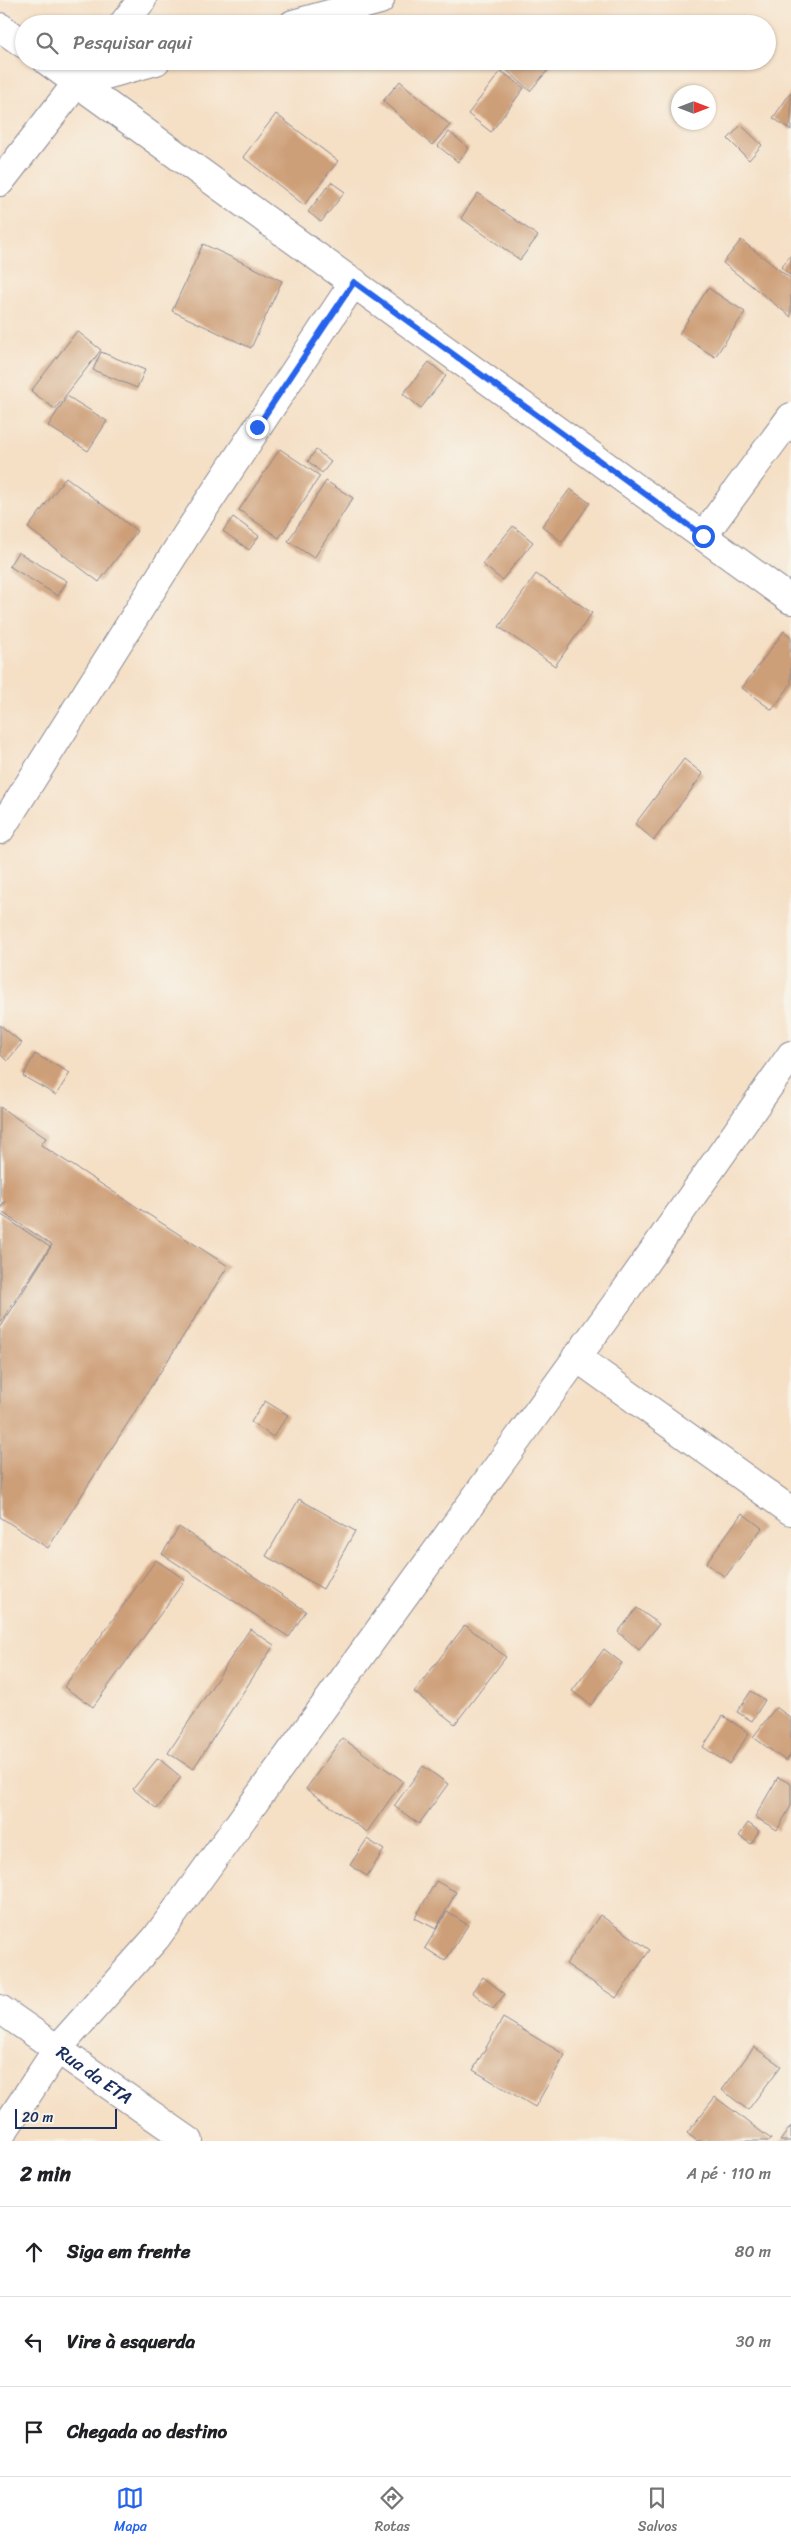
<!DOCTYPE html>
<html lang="pt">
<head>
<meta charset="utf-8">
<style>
	:root { --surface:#fff; --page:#f6f6f6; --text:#202124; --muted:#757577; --line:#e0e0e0; --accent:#2563eb }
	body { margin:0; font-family:Sriracha,sans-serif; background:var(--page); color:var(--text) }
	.compass { position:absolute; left:671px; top:85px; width:45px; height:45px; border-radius:50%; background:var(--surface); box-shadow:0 1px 4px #0004; rotate:90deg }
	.scale { position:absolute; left:15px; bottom:12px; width:102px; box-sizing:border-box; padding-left:5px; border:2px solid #1b2f5e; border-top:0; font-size:14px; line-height:18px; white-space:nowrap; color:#1b2f5e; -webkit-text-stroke:4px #f7f3e8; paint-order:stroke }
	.stop { position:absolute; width:15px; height:15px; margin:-11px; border:4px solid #2563eb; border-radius:50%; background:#fff }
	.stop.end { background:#2563eb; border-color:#fff; box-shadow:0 1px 5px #0008 }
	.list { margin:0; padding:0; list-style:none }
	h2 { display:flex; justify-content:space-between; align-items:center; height:65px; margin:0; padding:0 20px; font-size:21px }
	h2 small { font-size:16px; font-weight:400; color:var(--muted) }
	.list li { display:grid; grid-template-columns:32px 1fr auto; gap:15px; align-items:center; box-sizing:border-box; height:90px; padding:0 20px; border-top:1px solid var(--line) }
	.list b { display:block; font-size:19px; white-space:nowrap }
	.list em { font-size:16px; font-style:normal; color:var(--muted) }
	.icon { flex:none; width:28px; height:28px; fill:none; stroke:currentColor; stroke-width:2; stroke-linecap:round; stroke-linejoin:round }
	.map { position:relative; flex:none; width:791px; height:2141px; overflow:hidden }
	.search { position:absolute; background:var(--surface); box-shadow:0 1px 4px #0004; left:15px; right:15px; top:15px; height:55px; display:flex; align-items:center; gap:12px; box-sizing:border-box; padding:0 18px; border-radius:28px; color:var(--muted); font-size:19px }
	.sheet { height:335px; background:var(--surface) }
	nav { display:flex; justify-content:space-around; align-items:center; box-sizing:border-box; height:70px; border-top:1px solid var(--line); background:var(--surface); font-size:14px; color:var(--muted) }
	nav a { display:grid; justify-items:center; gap:2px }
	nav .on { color:var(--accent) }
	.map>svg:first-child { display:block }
</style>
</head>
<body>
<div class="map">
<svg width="791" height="2141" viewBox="0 0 791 2141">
	<rect width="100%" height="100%" fill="#f7f3e8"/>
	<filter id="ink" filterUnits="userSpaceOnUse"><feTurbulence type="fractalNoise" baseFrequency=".02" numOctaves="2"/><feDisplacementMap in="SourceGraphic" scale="10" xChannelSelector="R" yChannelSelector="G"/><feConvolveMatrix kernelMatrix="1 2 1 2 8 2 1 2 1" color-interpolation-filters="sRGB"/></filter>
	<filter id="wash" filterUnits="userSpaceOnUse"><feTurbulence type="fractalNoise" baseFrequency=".0096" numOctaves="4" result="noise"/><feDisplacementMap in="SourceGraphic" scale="20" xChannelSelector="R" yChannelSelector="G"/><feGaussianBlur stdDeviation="1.12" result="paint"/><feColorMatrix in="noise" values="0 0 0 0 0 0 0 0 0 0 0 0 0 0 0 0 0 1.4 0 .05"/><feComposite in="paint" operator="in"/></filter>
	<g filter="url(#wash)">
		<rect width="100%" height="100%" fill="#f5dfc5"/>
		<g id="blocks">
			<!-- building -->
			<path fill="#cd9f78" d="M501,61h51l2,2 -24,28 -31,-28z
				M501,71l23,17 -33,44 -23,-18z
				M400,81l50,44 -18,20 -49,-44z
				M791,92v38l-18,-12z
				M276,114l62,47 -34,44 -61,-48z
				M741,125l21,20 -13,15 -21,-21z
				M449,132l20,16 -11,14 -20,-16z
				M331,182l14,10 -24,30 -13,-10z
				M478,193l60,43 -18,24 -59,-42z
				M741,240l50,39v38l-68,-54z
				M203,244l79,37 -31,67 -79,-37z
				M791,255v21l-10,-9z
				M708,288l37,24 -30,45 -36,-23z
				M77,331l24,19 -46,59 -24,-18z
				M101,352l44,18 -8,18 -44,-18z
				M429,362l17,14 -25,32 -18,-14z
				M67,396l40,25 -19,30 -40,-25z
				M280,449l40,27 -41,62 -40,-28z
				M316,450l15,12 -9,11 -14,-12z
				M66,477l71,54 -38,51 -71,-54z
				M326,481l27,17 -39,60 -26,-17z
				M570,489l20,14 -28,39 -20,-16z
				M233,517l26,19 -10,14 -26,-19z
				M513,526l20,16 -31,38 -20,-16z
				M18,552l49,29 -9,15 -49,-30z
				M536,574l56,39 -37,53 -56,-39z
				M784,631l7,6v47l-19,26 -30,-22z
				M684,759l19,15 -49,66 -19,-16z
				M0,1025l22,18 -15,18 -7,-7z
				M35,1054l35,19 -14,22 -33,-19z
				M0,1107l46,31 -5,7 187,121 -180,282 -48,-31v-189l52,-83 -52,-34 5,-10 -5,6z
				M0,1214l50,33 -50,76z
				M265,1401l23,14 -15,22 -22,-15z
				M299,1499l56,32 -32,58 -57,-33z
				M742,1513l20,15 -37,49 -19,-14z
				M179,1527l127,84 -17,26 -127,-83z
				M156,1560l29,20 -92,127 -29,-20z
				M637,1608l22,16 -20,26 -21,-18z
				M465,1625l41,32 -51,67 -41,-32z
				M250,1629l24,16 -81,124 -25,-16z
				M604,1649l18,14 -31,42 -19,-14z
				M751,1691l14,9 -13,21 -15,-9z
				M776,1707l15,11v36l-5,7 -33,-24z
				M723,1716l26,17 -20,31 -26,-17z
				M342,1738l61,43 -36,51 -61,-43z
				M158,1758l23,19 -24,32 -24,-20z
				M423,1766l25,18 -29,40 -25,-18z
				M778,1777l13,7v22l-14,24 -22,-13z
				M748,1823l11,8 -8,13 -12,-8z
				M367,1839l17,11 -17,26 -17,-11z
				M436,1881l20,11 -20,37 -21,-11z
				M447,1912l21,13 -23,36 -20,-13z
				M600,1915l50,35 -34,48 -50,-34z
				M483,1977l22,17 -12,15 -21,-17z
				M503,2018l62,37 -30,52 -62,-37z
				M754,2047l27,19 -33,44 -26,-20z
				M715,2097l56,42 -1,2h-73l-10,-8z
				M791,2126v15h-11z"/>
		</g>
	</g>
	<g filter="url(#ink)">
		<use href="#blocks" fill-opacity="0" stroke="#888792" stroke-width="1"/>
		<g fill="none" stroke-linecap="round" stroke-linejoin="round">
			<defs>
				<g id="minor">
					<path d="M123,24l19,-24"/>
					<path d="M293,24l87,-24"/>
					<path d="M0,27l24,17"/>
					<path d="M47,61l744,539"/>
					<path d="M77,83l79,-22"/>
					<path d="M0,182l94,-121"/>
					<path d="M703,536l88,-119"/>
					<path d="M0,830l187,-296 167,-252"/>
					<path d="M576,1357l215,154"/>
					<path id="s1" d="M0,2009l189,132"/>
					<path d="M0,2136l58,-88 98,-110 472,-651 163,-232"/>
				</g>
			</defs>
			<!-- minor casing -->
			<use href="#minor" stroke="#888792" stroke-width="30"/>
			<!-- minor -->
			<use href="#minor" stroke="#fff" stroke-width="28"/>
		</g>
	</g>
	<g fill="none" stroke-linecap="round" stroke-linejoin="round" filter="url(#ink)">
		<!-- route -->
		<path stroke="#2563eb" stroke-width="6" d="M257,427l97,-145 349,254"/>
	</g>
	<g text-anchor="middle" stroke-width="4" stroke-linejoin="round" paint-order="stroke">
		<!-- street labels -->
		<g font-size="18" fill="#1b2f5e" stroke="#f7f3e8">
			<text dy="6" stroke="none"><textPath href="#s1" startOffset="115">Rua da ETA</textPath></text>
		</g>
	</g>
</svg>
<svg class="compass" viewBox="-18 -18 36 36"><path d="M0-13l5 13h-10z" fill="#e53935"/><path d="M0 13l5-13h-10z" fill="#757577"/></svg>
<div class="scale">20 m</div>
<div class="stop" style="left:703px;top:536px"></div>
<div class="stop end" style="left:257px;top:427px"></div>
<div class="search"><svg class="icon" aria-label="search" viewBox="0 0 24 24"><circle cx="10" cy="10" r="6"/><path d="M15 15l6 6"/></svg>Pesquisar aqui</div>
</div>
<section class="sheet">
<h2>2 min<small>A pé · 110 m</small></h2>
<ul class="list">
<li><svg class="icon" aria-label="ahead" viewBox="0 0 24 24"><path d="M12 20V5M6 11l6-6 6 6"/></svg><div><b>Siga em frente</b></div><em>80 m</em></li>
<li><svg class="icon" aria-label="left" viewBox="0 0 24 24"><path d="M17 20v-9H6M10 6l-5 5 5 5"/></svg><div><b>Vire à esquerda</b></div><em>30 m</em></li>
<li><svg class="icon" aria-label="arrive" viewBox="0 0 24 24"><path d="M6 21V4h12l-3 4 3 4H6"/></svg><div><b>Chegada ao destino</b></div></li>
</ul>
</section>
<nav>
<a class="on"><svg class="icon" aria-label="map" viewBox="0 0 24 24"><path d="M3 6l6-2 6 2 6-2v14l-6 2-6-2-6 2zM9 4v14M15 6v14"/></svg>Mapa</a>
<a><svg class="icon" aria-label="directions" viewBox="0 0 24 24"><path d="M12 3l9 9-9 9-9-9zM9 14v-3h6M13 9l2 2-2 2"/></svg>Rotas</a>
<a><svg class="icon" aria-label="saved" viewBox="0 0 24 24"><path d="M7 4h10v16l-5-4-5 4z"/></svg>Salvos</a>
</nav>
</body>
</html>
